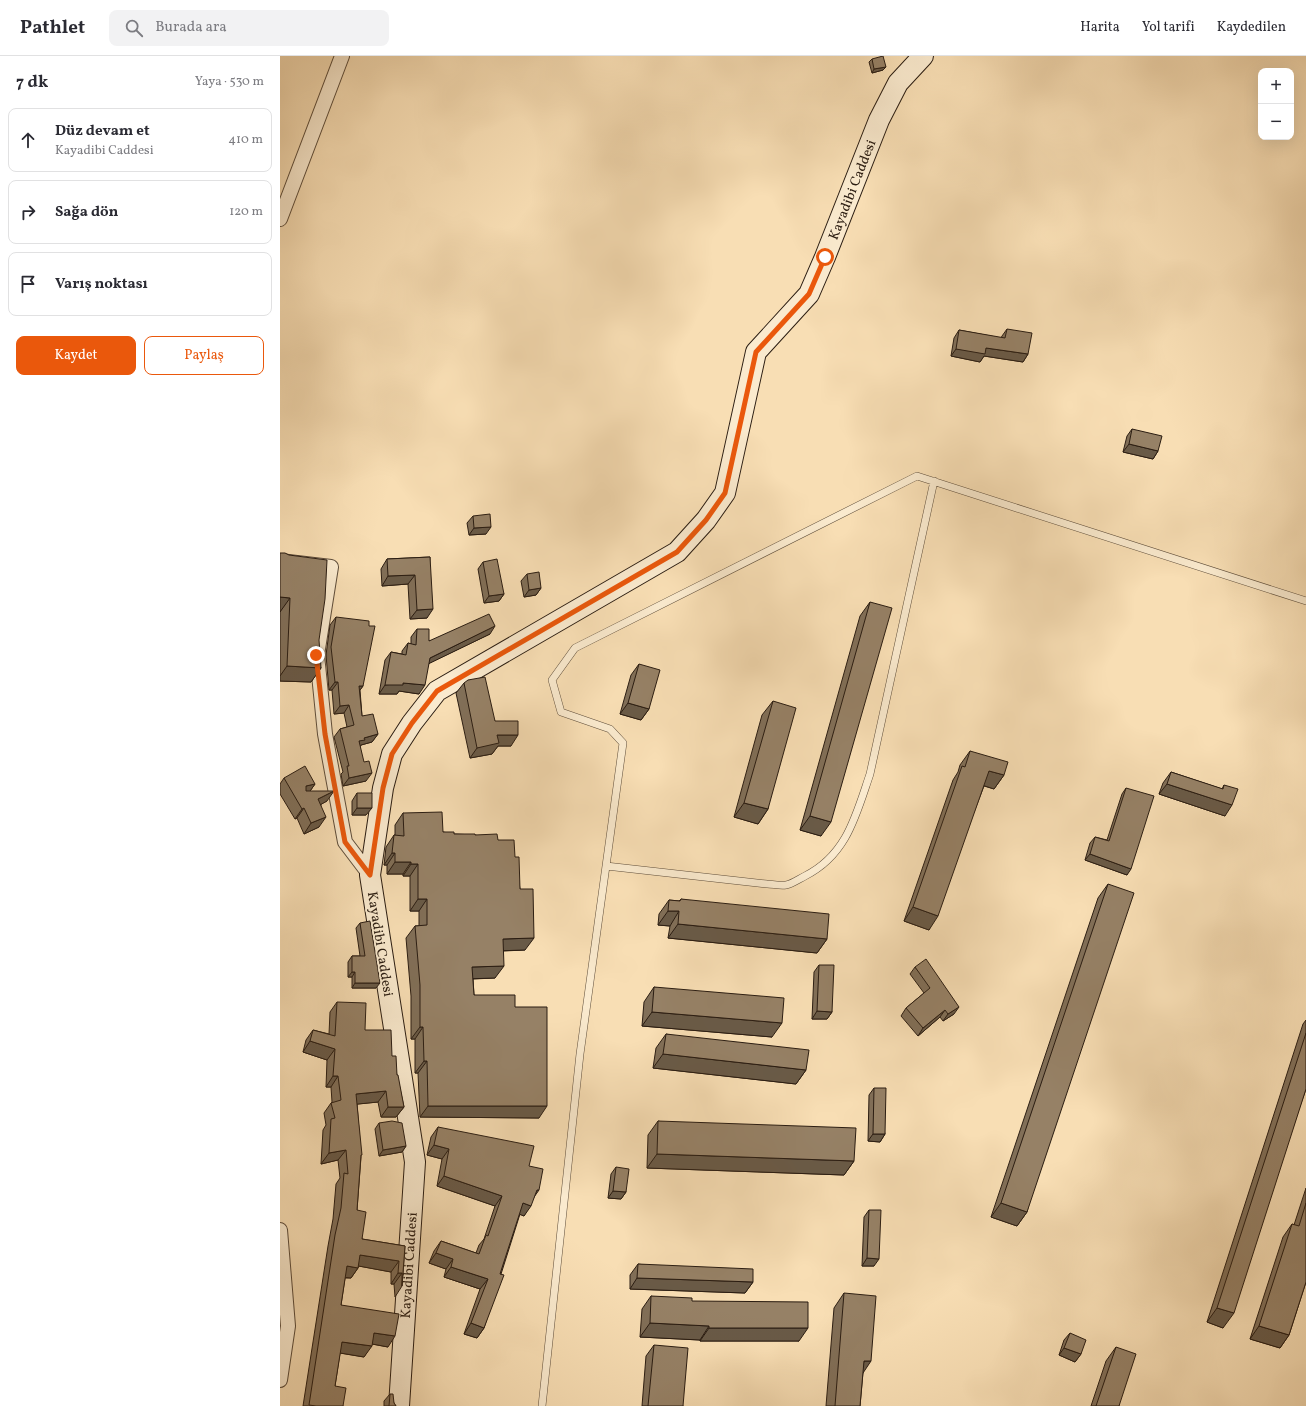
<!DOCTYPE html>
<html lang="tr">
<head>
<meta charset="utf-8">
<style>
	:root { --surface:#fff; --page:#f2f2f3; --text:#2b2b33; --muted:#7c7c81; --line:#e1e1e2; --accent:#ea580c }
	body { margin:0; font-family:Vollkorn,serif; background:var(--page); color:var(--text) }
	.controls { position:absolute; right:12px; top:12px; display:grid; overflow:hidden; border-radius:8px; box-shadow:0 4px 16px #0002 }
	.controls button { width:36px; height:36px; display:grid; place-items:center; padding:0; border:0; border-bottom:1px solid var(--line); background:var(--surface); color:var(--text); font:20px sans-serif }
	.stop { position:absolute; width:12px; height:12px; margin:-9px; border:3px solid #ea580c; border-radius:50%; background:#fff }
	.stop.end { background:#ea580c; border-color:#fff; box-shadow:0 1px 4px #0008 }
	.list { margin:0; padding:0; list-style:none }
	h2 { display:flex; justify-content:space-between; align-items:center; height:52px; margin:0; padding:0 16px; font-size:17px }
	h2 small { font-size:13px; font-weight:400; color:var(--muted) }
	.list li { display:grid; grid-template-columns:26px 1fr auto; gap:12px; align-items:center; box-sizing:border-box; height:64px; margin:0 8px 8px; padding:0 8px; border:1px solid var(--line); border-radius:8px }
	.list b { display:block; font-size:15px; white-space:nowrap }
	.list p { margin:0; font-size:13px; white-space:nowrap; color:var(--muted) }
	.list em { font-size:13px; font-style:normal; color:var(--muted) }
	.actions { display:flex; gap:8px; padding:12px 16px }
	.actions a { flex:1; padding:9px 0; border:1px solid var(--accent); border-radius:8px; text-align:center; font-size:14px; color:var(--accent) }
	.actions .main { background:var(--accent); color:#fff }
	.icon { flex:none; width:22px; height:22px; fill:none; stroke:currentColor; stroke-width:2; stroke-linecap:round; stroke-linejoin:round }
	.map { position:relative; flex:none; width:1026px; height:1350px; overflow:hidden }
	header { display:flex; align-items:center; gap:24px; box-sizing:border-box; height:56px; padding:0 20px; background:var(--surface); border-bottom:1px solid var(--line) }
	header strong { font-size:19px }
	nav { display:flex; gap:22px; margin-inline-start:auto; font-size:14px }
	.search { width:280px; height:36px; background:var(--page); display:flex; align-items:center; gap:10px; box-sizing:border-box; padding:0 14px; border-radius:8px; color:var(--muted); font-size:15px }
	main { display:flex }
	aside { flex:1; background:var(--surface) }
	.map>svg:first-child { display:block }
</style>
</head>
<body>
<header>
<strong>Pathlet</strong>
<div class="search"><svg class="icon" aria-label="search" viewBox="0 0 24 24"><circle cx="10" cy="10" r="6"/><path d="M15 15l6 6"/></svg>Burada ara</div>
<nav><a>Harita</a><a>Yol tarifi</a><a>Kaydedilen</a></nav>
</header>
<main>
<aside>
<h2>7 dk<small>Yaya · 530 m</small></h2>
<ul class="list">
<li><svg class="icon" aria-label="ahead" viewBox="0 0 24 24"><path d="M12 20V5M6 11l6-6 6 6"/></svg><div><b>Düz devam et</b><p>Kayadibi Caddesi</p></div><em>410 m</em></li>
<li><svg class="icon" aria-label="right" viewBox="0 0 24 24"><path d="M7 20v-9h11M14 6l5 5-5 5"/></svg><div><b>Sağa dön</b></div><em>120 m</em></li>
<li><svg class="icon" aria-label="arrive" viewBox="0 0 24 24"><path d="M6 21V4h12l-3 4 3 4H6"/></svg><div><b>Varış noktası</b></div></li>
</ul>
<div class="actions"><a class="main">Kaydet</a><a>Paylaş</a></div>
</aside>
<div class="map">
<svg width="1026" height="1350" viewBox="0 0 1026 1350">
	<rect width="100%" height="100%" fill="#f8deb4"/>
	<filter id="stains"><feTurbulence type="fractalNoise" baseFrequency=".005" numOctaves="4"/><feColorMatrix values="0 0 0 0 .2 0 0 0 0 .09 0 0 0 0 .02 0 0 0 .5 -.17"/></filter>
	<radialGradient id="worn" r=".72"><stop offset=".6" stop-color="#630" stop-opacity="0"/><stop offset="1" stop-color="#630" stop-opacity=".3"/></radialGradient>
	<g fill="none" stroke-linecap="round" stroke-linejoin="round">
		<defs>
			<path id="lane" d="M326,810l161,18c6,0 13,2 19,1 6,-1 13,-6 19,-9 42,-21 51,-61 65,-102l64,-293
				M262,1350l38,-352 43,-311 -13,-14 -49,-17 -9,-32 23,-32 342,-172 389,125"/>
			<path id="street" d="M0,163l62,-163
				M0,505l51,6 -14,88 8,79 20,108 25,33
				M0,1174l8,96 -8,54"/>
			<g id="secondary">
				<path id="s1" d="M119,1350l16,-244 -45,-287 13,-87 9,-34 20,-31 25,-32 240,-139 29,-32 19,-27 31,-141 53,-58 16,-37 54,-137 19,-37 25,-27"/>
			</g>
		</defs>
		<!-- lane casing -->
		<use href="#lane" stroke="#5e4d3a" stroke-width="8"/>
		<!-- street casing -->
		<use href="#street" stroke="#5e4d3a" stroke-width="16"/>
		<!-- secondary casing -->
		<use href="#secondary" stroke="#2b1d12" stroke-width="22"/>
		<!-- lane -->
		<use href="#lane" stroke="#faeace" stroke-width="7"/>
		<!-- street -->
		<use href="#street" stroke="#faeace" stroke-width="14"/>
		<!-- secondary -->
		<use href="#secondary" stroke="#faeace" stroke-width="20"/>
	</g>
	<!-- wall -->
	<path fill="#816f58" stroke="#2b1d12" d="M592,3l11,11 -11,3 -3,-11z
		M727,273l21,25 -5,8 -39,-6 -4,6 -29,-6 3,-18 5,-8 42,8 1,-2z
		M852,373l26,22 -5,8 -30,-7 4,-16z
		M193,460l13,18 -17,1 -2,-12z
		M0,497l41,115 -10,14 -31,-1z
		M150,501l-3,61 -17,1 -2,-35 -26,2 -1,-17 6,-10z
		M203,506l21,32 -5,7 -15,2 -6,-34z
		M247,518l14,14 -5,7 -12,2 -3,-16z
		M590,546l-49,234 -21,-6 60,-214z
		M56,561l27,69 -3,4 2,26 16,18 -6,8 -11,3 -1,2 6,34 -23,5 -2,-12 2,-2 -9,-35 6,-8 7,-2 -3,-14 -10,1 -2,-24h-3l-3,-35 4,-30z
		M137,573l12,12 61,-7 -61,29 -10,31 -20,-3 -2,3h-18l6,-34 6,-8 11,2v-3l6,-8 3,1v-7z
		M359,608l10,45 -8,11 -21,-6 11,-39z
		M184,627l31,38 16,25h-13l-6,8 -22,4 -14,-65z
		M493,645l-5,108 -10,15 -24,-7 28,-102z
		M690,695l34,24 -10,14 -10,-3 -55,144 -25,-9 49,-141 5,-8 2,-7z
		M891,716l51,17 2,-4 1,31 -66,-22 4,-11z
		M4,722l31,6 -5,7 17,10 -6,3 -2,23 -15,7 -7,-16 -2,1 -15,-25v-10z
		M846,732l1,87 -42,-15 5,-17 5,-6 12,3 15,-46z
		M77,737l9,22h-14v-14z
		M123,757l40,19 11,2 21,1 23,5 17,17 5,32 5,61 -22,1 -8,27 -22,1 1,16 41,12 24,111 -119,-1 -2,-44h-3v-34h-4v-43l-5,-58 9,-12h4v-15h-9v-35h-7v-2h-16v-9h-3l2,-18 8,-12h1v-10z
		M828,828l-81,328 -10,14 -26,-9 107,-319z
		M401,843l146,40 -10,14 -149,-15 2,-12 -12,-1 1,-11 10,-14 10,1z
		M80,867l16,65h-24v-11h-4v-15l4,-6h8l-4,-28z
		M539,909l13,47 -5,7h-15l2,-47z
		M635,911l39,47 -11,7 -3,-4 -22,19 -17,-20 5,-8 18,-15 -14,-19z
		M374,931l118,50 -130,-11 2,-24z
		M57,946l28,28 27,26 5,19 7,32 -8,10h-15l-3,-15 -21,2 4,53 -4,53 5,29 43,7 -3,40 -7,11 -1,-13h-3v-12l-32,-6 -1,2 -7,10h-6l-4,27 47,42 -16,-3 -8,13 -24,-4 -5,33 8,20h-40l25,-160 5,-27 3,-35 4,-6 -2,-18 -17,4 2,-34 3,-5 -2,-12 7,-10 1,-1 -1,-15h-5l1,-27 -24,-8 3,-12 7,-10 16,4 1,-22z
		M1026,964v69l-83,239 -16,-6 96,-298z
		M386,978l140,36 -10,14 -143,-16 3,-20z
		M594,1032l11,46 -5,8 -12,-1 1,-46z
		M378,1065l196,40 -10,14 -197,-7 1,-33z
		M99,1067l27,23 -4,6 -23,4 -4,-27z
		M158,1071l91,39 5,31 -10,19 -4,-2 -36,114 -7,10 -13,-4 16,-45 -36,-12 2,-8 -17,-6 5,-12 7,-10 35,12 3,-8 5,-6 11,-33 -58,-20 5,-27 -15,-4 4,-18z
		M336,1111l10,25 -5,7 -13,-1 3,-24z
		M1026,1132v94l-17,53 -9,13 -30,-9 33,-102 9,-13 2,1z
		M589,1154l5,56h-12l2,-49z
		M358,1208l115,18 -8,11 -115,-4v-14z
		M564,1237l19,79 -3,34h-34l8,-98z
		M371,1240l148,45h-99v-1l-60,-3 2,-28z
		M790,1277l11,21 -6,8 -16,-7 5,-15z
		M374,1289l29,61h-41l4,-50z
		M836,1291l3,59h-28l15,-45z
		M110,1338l4,9 2,3h-12v-5z"/>
	<!-- shaded-wall -->
	<path fill="#695a47" stroke="#2b1d12" d="M606,11l-3,3 -11,3 2,-4z
		M706,292l42,6 -5,8 -39,-6 -4,6 -29,-6 5,-7z
		M849,388l29,7 -5,8 -30,-7z
		M211,471l-5,7 -17,1 5,-7z
		M135,519l-7,9 -26,2 6,-10z
		M261,532l-5,7 -12,2 5,-7z
		M224,538l-5,7 -15,2 5,-7z
		M0,541l10,1 -10,14z
		M153,553l-6,9 -17,1 7,-9z
		M215,570l-5,8 -66,32 6,-8z
		M7,610l34,2 -10,14 -31,-1v-5z
		M55,626h3l-6,8h-3z
		M123,627l22,2 -6,9 -20,-3 -2,3h-18l6,-9z
		M79,630h4l-6,8z
		M348,647l21,6 -8,11 -21,-6z
		M69,649l-5,8 -10,1 6,-8z
		M98,678l-6,8 -11,3 -2,3v-7l5,-3z
		M217,679h21l-7,11h-13l-6,8 -22,4 7,-10z
		M709,715l15,4 -10,14 -15,-5z
		M92,717l-6,8 -23,5 6,-8z
		M35,728l-7,10 -9,2 7,-10z
		M887,728l65,21 -7,11 -66,-22z
		M54,735l-7,10 -16,9 7,-11z
		M464,747l24,6 -10,15 -24,-7z
		M24,752l-7,10 -2,1 7,-10z
		M77,752h15l-6,7h-14z
		M530,760l21,6 -10,14 -21,-6z
		M46,761l-7,10 -15,7 7,-11z
		M112,797h3l-8,12h-3z
		M810,798l41,15 -4,6 -42,-15z
		M115,806h16l-8,12h-16z
		M131,808h7l-8,12h-7z
		M138,843h9l-8,12h-9z
		M633,851l25,9 -9,14 -25,-9z
		M388,855h11l-9,15 -12,-1z
		M398,868l149,15 -10,14 -149,-15z
		M254,882l-9,12 -31,1 9,-12z
		M224,910l-9,12 -31,1 8,-12z
		M72,916h3l-3,5h-4z
		M75,927h25l-4,5h-24z
		M679,951l-5,7 -11,7 5,-7z
		M665,954l-5,7 -22,19 5,-8z
		M537,955l15,1 -5,7h-15z
		M372,956l130,11 -10,14 -130,-11z
		M140,971h3l-8,12h-4z
		M30,985l25,8 -8,11 -24,-8z
		M383,998l143,16 -10,14 -143,-16z
		M144,1005h3l-9,12h-3z
		M53,1020h5l-7,11h-5z
		M106,1035l-8,11 -29,3 7,-11z
		M148,1050h119l-8,12 -119,-1z
		M108,1051h16l-8,10h-15z
		M593,1078h12l-5,8 -12,-1z
		M154,1089l15,4 -7,10 -15,-4z
		M126,1090l-4,6 -23,4 4,-6z
		M66,1094l-8,10 -17,4 8,-11z
		M377,1098l197,7 -10,14 -197,-7z
		M164,1120l58,20 -7,10 -58,-20z
		M257,1134h2l-7,10z
		M333,1135l13,1 -5,7 -13,-1z
		M243,1147l8,3 -7,10 -8,-3z
		M721,1147l26,9 -10,14 -26,-9z
		M156,1197l17,6 -7,10 -17,-6z
		M80,1199l39,6 -8,11 -38,-7z
		M587,1202l12,1 -5,7h-12z
		M67,1210l11,2 -7,10 -11,-1z
		M171,1211l37,12 -8,10 -36,-12z
		M118,1217h4l-8,11h-3z
		M357,1222l116,4 -8,11 -115,-4z
		M937,1252l17,5 -11,15 -16,-6z
		M191,1267l13,5 -7,10 -13,-4z
		M370,1267l59,3 -9,14 -60,-3z
		M979,1270l30,9 -9,13 -30,-9z
		M429,1272h99l-9,13h-99z
		M94,1277l21,3 -7,11 -21,-4z
		M62,1286l30,4 -8,11 -30,-5z
		M784,1292l17,6 -6,8 -16,-7z
		M584,1305h7l-10,15z"/>
	<!-- building -->
	<path fill="#968166" stroke="#2b1d12" d="M603,0l3,11 -12,2 -2,-10z
		M727,273l25,4 -4,21 -42,-6 -1,6 -29,-5 3,-19 46,8z
		M852,373l30,7 -4,15 -29,-7z
		M210,458l1,13 -17,1 -1,-12z
		M0,497h5l4,2 38,5 -2,39 -6,41 2,28 -34,-2 3,-68 -10,-1z
		M150,501l3,52 -16,1 -2,-35 -27,1 -1,-17z
		M217,503l7,35 -15,2 -6,-34z
		M259,516l2,16 -12,2 -2,-16z
		M590,546l22,6 -61,214 -21,-6z
		M209,558l6,12 -65,32 -5,27 -22,-2v2h-18l6,-33 15,3 2,-12 8,2 1,-16h12v12z
		M56,561l33,4v5h6l-12,60h-4l3,30 11,-2 5,20 -14,4 1,2 -6,1 5,21 5,-1 3,12 -23,5 -2,-12h2l-9,-37 14,-4 -5,-20 -9,1 -2,-24h-3l-4,-35z
		M359,608l21,6 -11,39 -21,-6z
		M205,621l10,44h23v14h-21l2,8 -22,5 -13,-65 4,-3z
		M493,645l23,7 -28,101 -24,-6z
		M690,695l38,11 -4,13 -15,-4 -51,145 -25,-9 49,-141 3,1z
		M25,710l10,18 -9,2v5h28l-16,8 8,18 -15,6 -7,-15 -2,1 -18,-31z
		M891,716l52,17 1,-4 14,4 -6,16 -65,-21z
		M846,732l28,8 -23,73 -41,-15 5,-17 14,4z
		M77,737h15v15h-15z
		M162,756l1,20h11v2h21v1l22,-1 1,6h16l1,17h4l1,32h13l1,49 -31,1 1,27 -32,1 2,28h41v12h32v99h-119l-1,-45h-3l-1,-34h-3v-42l-5,-59 12,-1v-26h-9v-35h-7v-2h-16v-9h-3l2,-18 10,1 -1,-23z
		M828,828l26,9 -107,319 -26,-9z
		M401,843l148,15 -2,25 -149,-15 1,-13h-11l1,-11 11,1z
		M90,865l10,62h-25v-11h-3v-16h13l-5,-33z
		M646,903l33,48 -11,7 -3,-4 -22,18 -17,-20 24,-20 -15,-21z
		M539,909h15l-2,47 -15,-1z
		M374,931l130,11 -2,25 -130,-11z
		M57,946l29,1 -1,27h26l1,26h4l1,19h1l6,32h-16l-2,-16 -30,3 6,61h-1l-4,55 9,2 -4,27 43,7 -3,40v-13h-4l1,-12 -39,-6 -2,13 -11,-2 -6,39 58,9 -4,22 -21,-3 -2,13 -30,-4 -7,44 11,2 -3,18h-27l-7,-1 26,-170 6,-27 3,-35 4,1 -2,-24 -17,3 2,-34 4,-1 -4,-15 10,-3 -3,-24h-5l2,-27 -25,-8 3,-11 22,6z
		M1026,977v56l-72,224 -17,-5z
		M386,978l143,16 -3,20 -143,-16z
		M594,1032h12l-1,46h-12z
		M112,1065l10,2 4,23 -23,4 -4,-27z
		M378,1065l198,7 -2,33 -197,-7z
		M158,1071l96,19 -5,20 14,3 -4,21h-2l-6,16 -8,-3 -23,71 4,1 -20,53 -13,-5 17,-44 -37,-12 2,-8 -17,-6 5,-12 38,13 7,-19 2,1 14,-40 -58,-20 5,-27 -15,-4z
		M336,1111l13,2 -3,23 -13,-1z
		M1026,1147v79l-17,53 -30,-9 33,-102 7,2z
		M589,1154h12l-2,49 -12,-1z
		M358,1208l115,5v13l-116,-4z
		M564,1237l32,3 -5,65h-7l-4,45h-25z
		M371,1240l41,2v3l116,1v26h-99v-2l-59,-3z
		M790,1277l16,7 -5,14 -17,-6z
		M374,1289l34,3 -5,58h-35z
		M836,1291l20,7 -17,52h-23z
		M110,1338h3l1,9 2,3h-7z"/>
	<g fill="none" stroke-linecap="round" stroke-linejoin="round">
		<!-- route -->
		<path stroke="#ea580c" stroke-width="5" d="M36,599l9,79 20,108 25,33 13,-87 9,-34 20,-31 25,-32 240,-139 29,-32 19,-27 31,-141 53,-58 16,-37"/>
	</g>
	<g text-anchor="middle" stroke-width="3.5" stroke-linejoin="round" paint-order="stroke">
		<!-- street labels -->
		<g font-size="14" fill="#2b1d12" stroke="#faeace">
			<text dy="5" stroke="none"><textPath href="#s1" startOffset="1425">Kayadibi Caddesi</textPath></text>
			<text transform="translate(101 888) rotate(81)" y="5">Kayadibi Caddesi</text>
			<text dy="5" stroke="none"><textPath href="#s1" startOffset="141">Kayadibi Caddesi</textPath></text>
		</g>
	</g>
	<rect width="100%" height="100%" filter="url(#stains)"/>
	<rect width="100%" height="100%" fill="url(#worn)"/>
</svg>
<div class="controls">
<button>+</button>
<button>−</button>
</div>
<div class="stop" style="left:545px;top:201px"></div>
<div class="stop end" style="left:36px;top:599px"></div>
</div>
</main>
</body>
</html>
